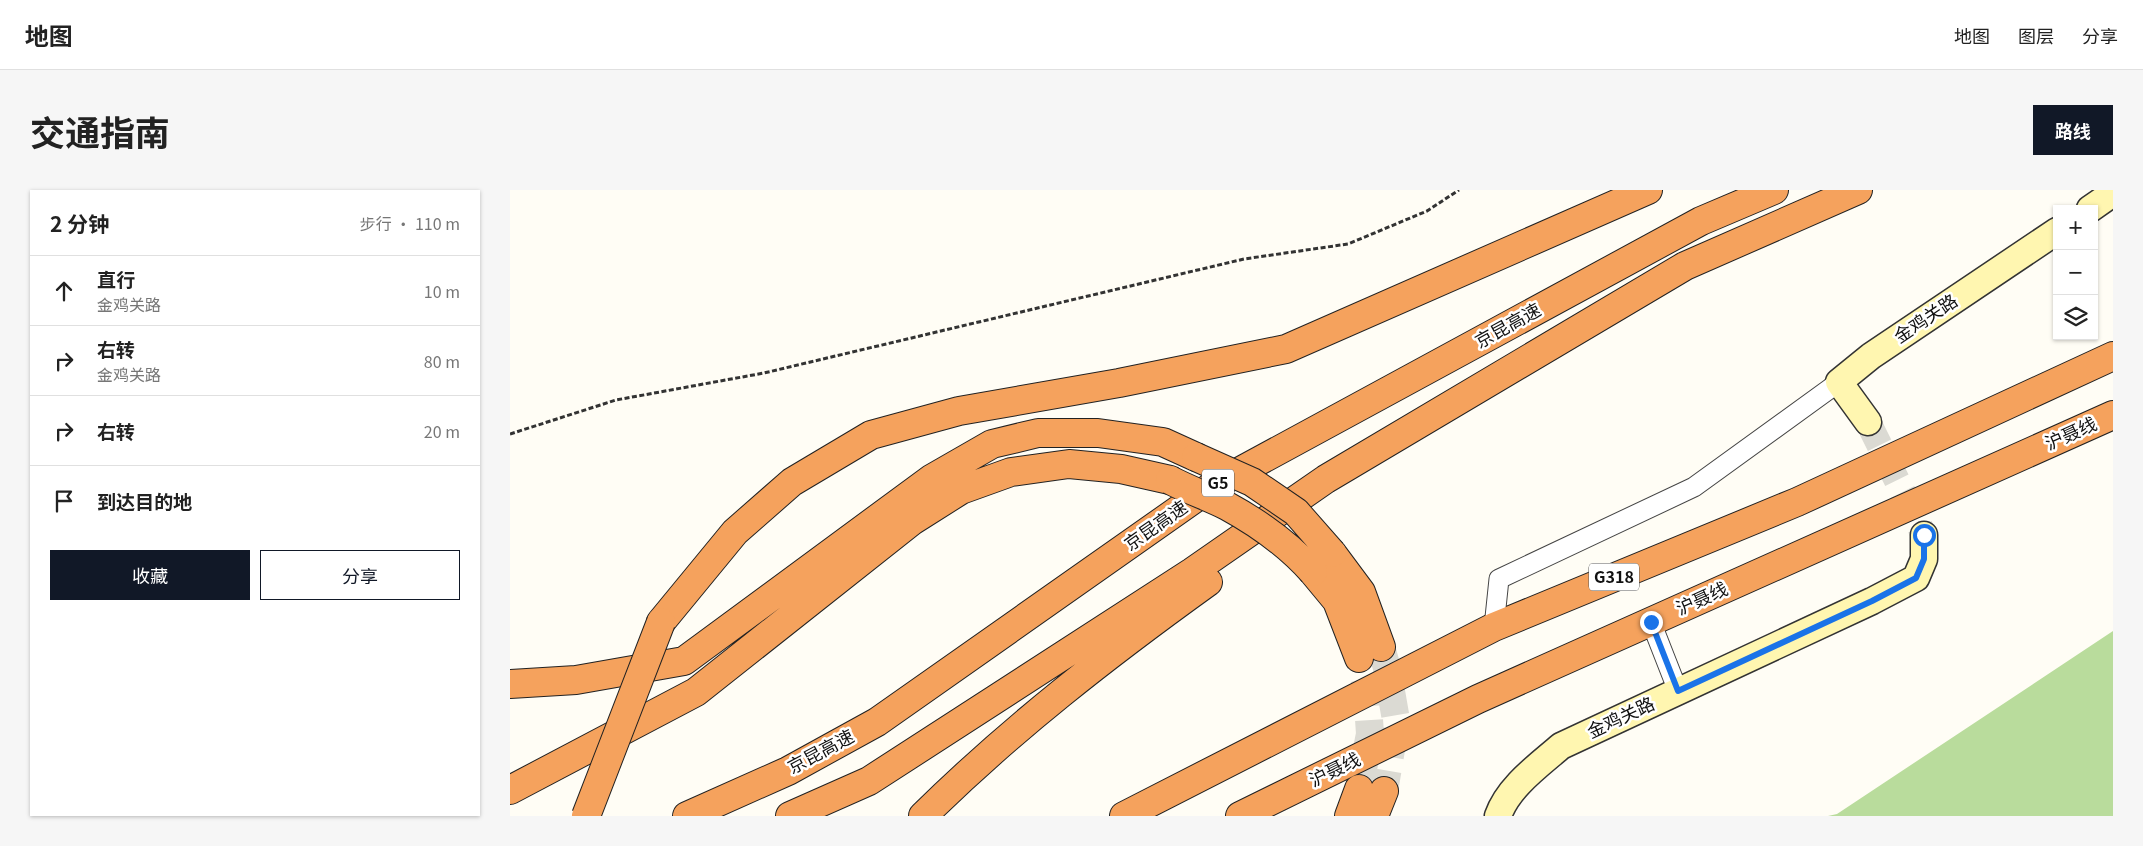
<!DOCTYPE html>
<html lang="zh">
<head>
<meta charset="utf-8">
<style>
	:root { --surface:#fff; --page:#f6f6f6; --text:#222; --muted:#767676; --line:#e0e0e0; --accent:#111827 }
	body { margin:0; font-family:Georgia,"Noto Sans SC",serif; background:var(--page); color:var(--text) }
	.controls { position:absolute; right:15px; top:15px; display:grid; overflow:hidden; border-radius:0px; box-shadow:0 1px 4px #0004 }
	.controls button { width:45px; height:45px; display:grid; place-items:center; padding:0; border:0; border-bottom:1px solid var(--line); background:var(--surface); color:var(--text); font:25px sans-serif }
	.stop { position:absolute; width:15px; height:15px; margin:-11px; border:4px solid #1a73e8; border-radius:50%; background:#fff }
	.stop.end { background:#1a73e8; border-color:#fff; box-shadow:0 1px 5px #0008 }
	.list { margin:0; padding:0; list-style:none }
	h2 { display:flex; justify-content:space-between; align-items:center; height:65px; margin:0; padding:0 20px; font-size:21px }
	h2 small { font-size:16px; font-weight:400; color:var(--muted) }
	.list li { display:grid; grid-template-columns:32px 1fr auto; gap:15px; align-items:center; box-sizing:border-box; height:70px; padding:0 20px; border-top:1px solid var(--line) }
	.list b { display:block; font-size:19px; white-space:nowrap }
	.list p { margin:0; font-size:16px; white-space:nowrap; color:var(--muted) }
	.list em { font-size:16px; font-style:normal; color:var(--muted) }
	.actions { display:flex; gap:10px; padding:15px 20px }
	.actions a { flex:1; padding:11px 0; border:1px solid var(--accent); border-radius:0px; text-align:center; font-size:18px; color:var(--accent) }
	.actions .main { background:var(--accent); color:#fff }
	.icon { flex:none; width:28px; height:28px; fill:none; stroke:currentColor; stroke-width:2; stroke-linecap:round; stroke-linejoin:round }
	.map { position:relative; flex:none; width:1603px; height:626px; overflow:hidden; border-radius:0px }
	header { display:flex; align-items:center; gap:30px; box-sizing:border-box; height:70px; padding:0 25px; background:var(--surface); border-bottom:1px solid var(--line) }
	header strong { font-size:24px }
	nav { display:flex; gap:28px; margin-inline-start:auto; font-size:18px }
	.intro { display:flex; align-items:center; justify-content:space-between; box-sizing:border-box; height:120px; padding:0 30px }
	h1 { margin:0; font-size:35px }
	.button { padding:12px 22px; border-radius:0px; background:var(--accent); color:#fff; font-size:18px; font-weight:700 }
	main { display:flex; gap:30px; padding:0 30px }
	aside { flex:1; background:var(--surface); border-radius:0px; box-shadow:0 1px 4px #0004 }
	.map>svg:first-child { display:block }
</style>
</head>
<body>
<header>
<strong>地图</strong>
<nav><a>地图</a><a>图层</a><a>分享</a></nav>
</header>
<div class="intro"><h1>交通指南</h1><a class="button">路线</a></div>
<main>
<aside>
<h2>2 分钟<small>步行 · 110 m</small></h2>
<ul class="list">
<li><svg class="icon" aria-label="ahead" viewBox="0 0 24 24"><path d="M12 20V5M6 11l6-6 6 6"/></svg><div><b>直行</b><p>金鸡关路</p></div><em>10 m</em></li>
<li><svg class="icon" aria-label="right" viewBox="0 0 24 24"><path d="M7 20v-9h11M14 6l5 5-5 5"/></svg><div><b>右转</b><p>金鸡关路</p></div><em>80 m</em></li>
<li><svg class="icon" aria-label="right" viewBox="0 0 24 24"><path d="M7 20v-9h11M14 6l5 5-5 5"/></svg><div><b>右转</b></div><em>20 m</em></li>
<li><svg class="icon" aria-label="arrive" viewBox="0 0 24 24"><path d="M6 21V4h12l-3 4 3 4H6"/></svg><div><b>到达目的地</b></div></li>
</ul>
<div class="actions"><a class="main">收藏</a><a>分享</a></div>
</aside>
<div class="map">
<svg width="1603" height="626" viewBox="0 0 1603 626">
	<rect width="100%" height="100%" fill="#fffdf5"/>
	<!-- forest -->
	<path fill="#b9dc9c" d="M1603,441v185h-285l9,-2z"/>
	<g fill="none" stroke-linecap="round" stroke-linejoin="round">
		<!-- secondary-tunnel -->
		<path stroke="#dbdad3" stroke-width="26" stroke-dasharray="26 13" stroke-linecap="butt" d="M1358,232l56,113"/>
		<!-- highway-tunnel -->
		<path stroke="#dbdad3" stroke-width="28" stroke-dasharray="28 14" stroke-linecap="butt" d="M871,457l6,21 9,52 -12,71
			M849,599l11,-55 -3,-45 -8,-31"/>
		<defs>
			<path id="street" d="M1141,432l27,69
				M984,437l5,-48 195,-92 145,-105"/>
			<path id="secondary" d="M1580,19l23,-16
				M1358,232l-29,-40 32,-26 186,-125
				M988,626c10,-29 40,-50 63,-70l311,-145 44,-23 8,-19v-24"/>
			<path id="highway" d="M822,363l29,39 20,55
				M803,382l24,29 22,57
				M151,432l74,-90 57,-50 79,-47 88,-24 160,-28 167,-34 362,-159
				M0,494l66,-4 108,-19 247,-182 61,-35 46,-11h60l65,9 33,15
				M0,600l186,-98 216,-171 49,-31 50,-18 58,-8 52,5 49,11
				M177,626l101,-45 89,-49 334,-235 490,-266 73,-31
				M280,626l79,-35 323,-209 134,-93 359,-213 173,-76
				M413,626c88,-87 185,-162 285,-234
				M614,626l370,-189 303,-125 316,-146
				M730,626l238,-117 635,-284
				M839,626l10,-27
				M864,626l10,-25"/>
		</defs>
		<!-- street casing -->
		<use href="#street" stroke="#444" stroke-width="21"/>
		<!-- secondary casing -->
		<use href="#secondary" stroke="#333" stroke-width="29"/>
		<!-- highway casing -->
		<use href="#highway" stroke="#222" stroke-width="30"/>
		<!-- path -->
		<path stroke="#333" stroke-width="3" stroke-dasharray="5 2.5" stroke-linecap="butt" d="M0,244l106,-34 148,-27 480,-114 104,-15 79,-33 32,-21"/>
		<!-- street -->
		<use href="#street" stroke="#fff" stroke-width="19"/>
		<!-- secondary -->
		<use href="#secondary" stroke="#fff6b0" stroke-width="26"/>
		<!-- highway -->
		<use href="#highway" stroke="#f5a25d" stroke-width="28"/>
		<defs>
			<path id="highway-bridge" d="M686,267l56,25 44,30 36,41
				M660,290c19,10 39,17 57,26 33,18 61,38 86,66
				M76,626l75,-194"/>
		</defs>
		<!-- highway-bridge casing -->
		<use href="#highway-bridge" stroke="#222" stroke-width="30" stroke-linecap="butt"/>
		<!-- highway-bridge -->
		<use href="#highway-bridge" stroke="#f5a25d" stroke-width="28"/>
	</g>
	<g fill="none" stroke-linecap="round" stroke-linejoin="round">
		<!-- route -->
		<path stroke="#1a73e8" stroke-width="6" d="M1141,432l27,69 194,-90 44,-23 8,-19v-24"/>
	</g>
	<g text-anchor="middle" stroke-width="5" stroke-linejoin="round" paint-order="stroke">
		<!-- shield labels -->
		<g fill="#fff" stroke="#585858" stroke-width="1">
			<rect x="692" y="279.5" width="32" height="27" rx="4"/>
			<rect x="1079" y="373.5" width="50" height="27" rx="4"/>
		</g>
		<g font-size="16" font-weight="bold" fill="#111">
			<text x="708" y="299">G5</text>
			<text x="1104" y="393">G318</text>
		</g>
		<!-- street labels -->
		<g font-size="18" fill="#111" stroke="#fff">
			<text transform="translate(1416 129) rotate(-34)" y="6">金鸡关路</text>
			<text transform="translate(998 136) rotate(-29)" y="6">京昆高速</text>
			<text transform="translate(1561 244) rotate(-24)" y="6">沪聂线</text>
			<text transform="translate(646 336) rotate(-35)" y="6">京昆高速</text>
			<text transform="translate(1192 409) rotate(-24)" y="6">沪聂线</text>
			<text transform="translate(1111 528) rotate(-25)" y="6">金鸡关路</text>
			<text transform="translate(311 562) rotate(-28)" y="6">京昆高速</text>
			<text transform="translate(825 580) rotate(-26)" y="6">沪聂线</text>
		</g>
	</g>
</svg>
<div class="controls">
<button>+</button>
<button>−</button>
<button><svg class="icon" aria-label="layers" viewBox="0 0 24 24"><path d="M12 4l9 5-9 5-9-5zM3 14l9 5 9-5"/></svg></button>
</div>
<div class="stop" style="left:1414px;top:345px"></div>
<div class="stop end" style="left:1141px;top:432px"></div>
</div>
</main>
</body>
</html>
